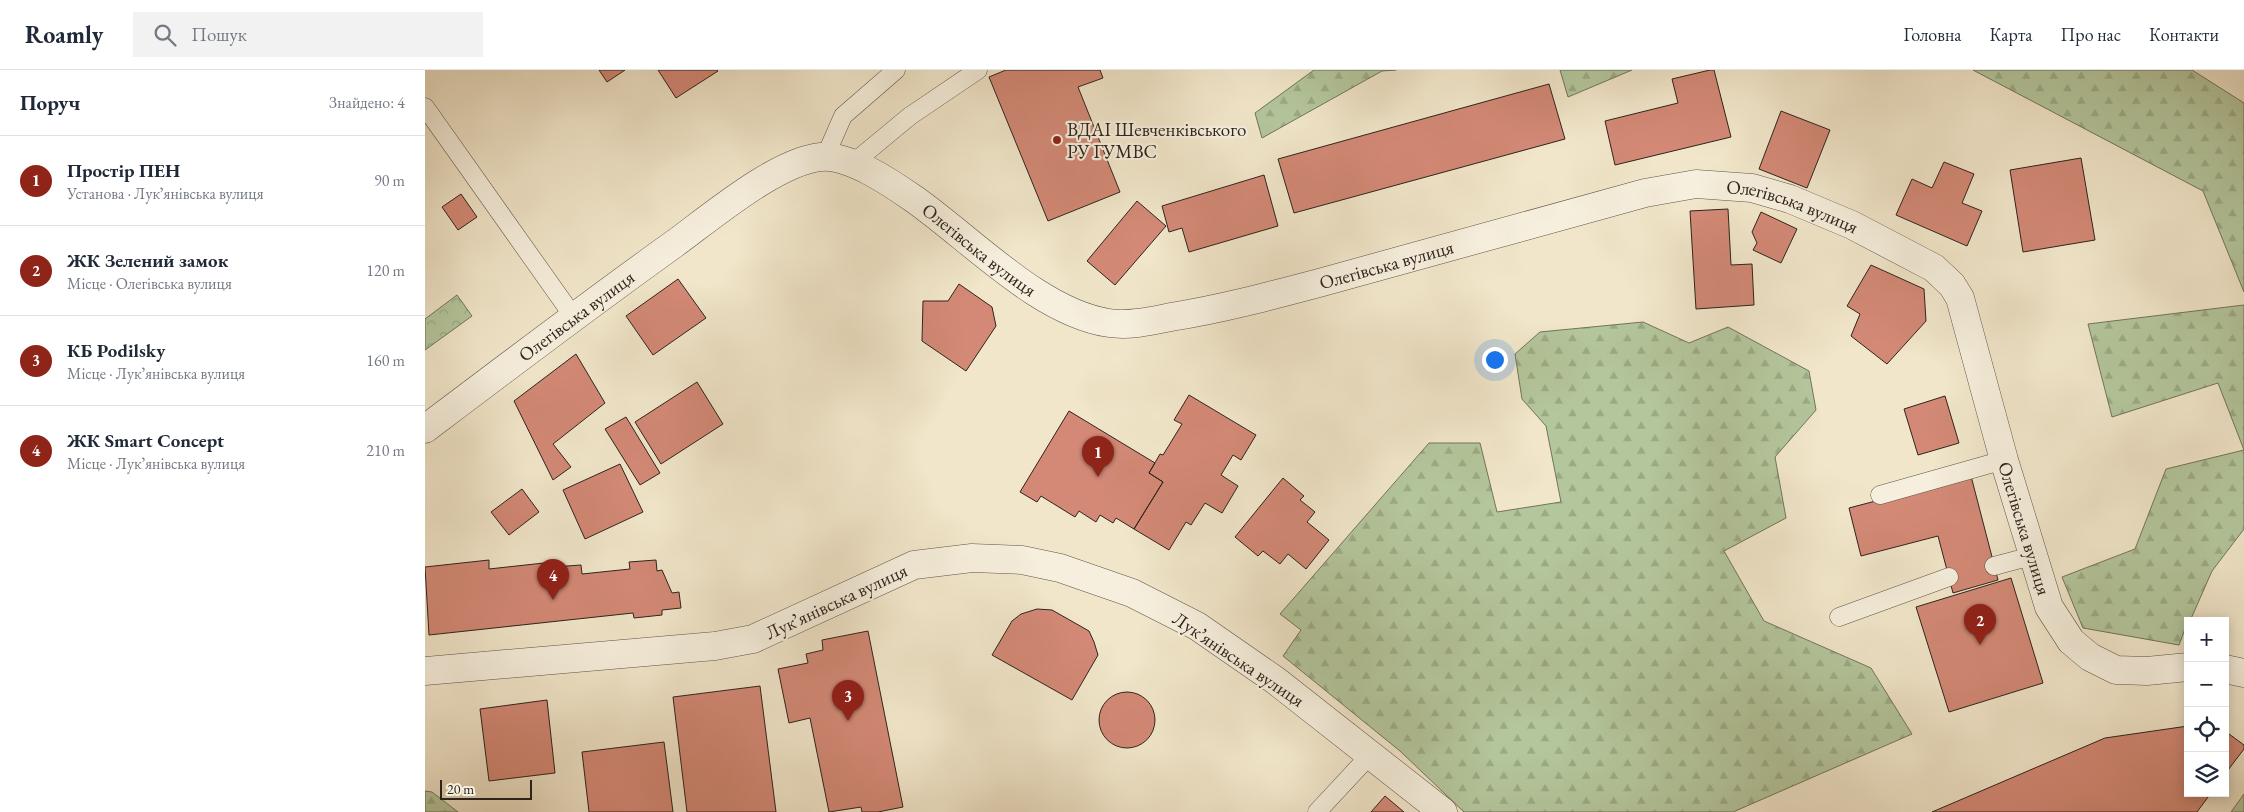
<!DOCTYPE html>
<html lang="uk">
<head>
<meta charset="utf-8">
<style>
	:root { --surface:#fff; --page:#f2f2f3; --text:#1f2937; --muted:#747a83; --line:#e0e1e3; --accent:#8f2418 }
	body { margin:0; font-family:"EB Garamond",serif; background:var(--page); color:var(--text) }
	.controls { position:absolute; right:15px; bottom:15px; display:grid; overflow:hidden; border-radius:0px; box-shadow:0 2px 12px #0003 }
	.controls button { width:45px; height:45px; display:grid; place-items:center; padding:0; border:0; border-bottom:1px solid var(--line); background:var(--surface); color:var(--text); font:25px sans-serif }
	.scale { position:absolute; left:15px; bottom:12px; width:92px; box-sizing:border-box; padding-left:5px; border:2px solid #2e231d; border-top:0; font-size:14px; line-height:18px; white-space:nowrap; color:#2e231d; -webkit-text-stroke:4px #f6efdd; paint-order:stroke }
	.you { position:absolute; left:1069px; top:289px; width:18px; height:18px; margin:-12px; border:4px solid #fff; border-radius:50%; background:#1a73e8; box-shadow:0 0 0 8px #1a73e833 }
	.badge { display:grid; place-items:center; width:32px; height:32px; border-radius:50%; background:var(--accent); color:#fff; font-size:16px; font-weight:700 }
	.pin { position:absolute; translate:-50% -41px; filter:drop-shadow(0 1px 2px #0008) }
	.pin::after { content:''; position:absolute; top:26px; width:18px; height:15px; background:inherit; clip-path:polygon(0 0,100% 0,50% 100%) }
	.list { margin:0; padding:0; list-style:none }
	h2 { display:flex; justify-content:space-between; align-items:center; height:65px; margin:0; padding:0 20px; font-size:21px }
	h2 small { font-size:16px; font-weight:400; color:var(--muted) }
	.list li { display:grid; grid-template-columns:32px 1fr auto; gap:15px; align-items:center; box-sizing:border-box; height:90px; padding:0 20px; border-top:1px solid var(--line) }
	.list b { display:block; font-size:19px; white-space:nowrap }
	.list p { margin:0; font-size:16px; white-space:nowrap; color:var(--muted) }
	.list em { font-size:16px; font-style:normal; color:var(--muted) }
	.icon { flex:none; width:28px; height:28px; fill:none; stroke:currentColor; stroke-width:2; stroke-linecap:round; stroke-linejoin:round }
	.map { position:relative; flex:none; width:1819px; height:742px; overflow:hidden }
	header { display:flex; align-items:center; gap:30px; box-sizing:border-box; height:70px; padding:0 25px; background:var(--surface); border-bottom:1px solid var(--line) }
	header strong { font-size:24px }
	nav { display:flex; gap:28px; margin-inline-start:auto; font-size:18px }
	.search { width:350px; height:45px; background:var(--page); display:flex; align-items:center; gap:12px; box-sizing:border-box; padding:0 18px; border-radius:0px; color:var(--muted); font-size:19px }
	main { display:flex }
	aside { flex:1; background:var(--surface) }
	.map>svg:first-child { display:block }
</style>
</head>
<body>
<header>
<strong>Roamly</strong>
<div class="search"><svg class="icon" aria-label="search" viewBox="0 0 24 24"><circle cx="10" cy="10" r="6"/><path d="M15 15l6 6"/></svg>Пошук</div>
<nav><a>Головна</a><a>Карта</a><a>Про нас</a><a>Контакти</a></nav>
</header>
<main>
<aside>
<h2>Поруч<small>Знайдено: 4</small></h2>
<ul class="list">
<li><span class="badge">1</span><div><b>Простір ПЕН</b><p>Установа · Лукʼянівська вулиця</p></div><em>90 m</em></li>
<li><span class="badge">2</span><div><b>ЖК Зелений замок</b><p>Місце · Олегівська вулиця</p></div><em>120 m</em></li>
<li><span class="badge">3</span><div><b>КБ Podilsky</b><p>Місце · Лукʼянівська вулиця</p></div><em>160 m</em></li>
<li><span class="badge">4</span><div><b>ЖК Smart Concept</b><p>Місце · Лукʼянівська вулиця</p></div><em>210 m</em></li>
</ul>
</aside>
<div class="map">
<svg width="1819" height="742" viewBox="0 0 1819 742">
	<defs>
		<pattern id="grass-tufts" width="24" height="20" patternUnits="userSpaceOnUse" patternTransform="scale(1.25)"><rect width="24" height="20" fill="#b4c69c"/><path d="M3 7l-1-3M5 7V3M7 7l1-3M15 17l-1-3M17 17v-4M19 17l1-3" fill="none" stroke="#9baa86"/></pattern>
		<pattern id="forest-firs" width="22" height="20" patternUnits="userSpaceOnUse" patternTransform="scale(1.25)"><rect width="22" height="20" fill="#b4c69c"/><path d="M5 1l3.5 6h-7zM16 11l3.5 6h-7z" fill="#9baa86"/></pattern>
		<pattern id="park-crowns" width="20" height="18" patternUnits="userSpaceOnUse" patternTransform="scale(1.25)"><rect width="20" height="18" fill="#b4c69c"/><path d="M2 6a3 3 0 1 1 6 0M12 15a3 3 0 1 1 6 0" fill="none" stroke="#9baa86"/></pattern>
	</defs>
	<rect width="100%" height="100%" fill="#f1e6ca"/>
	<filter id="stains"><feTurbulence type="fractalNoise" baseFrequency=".004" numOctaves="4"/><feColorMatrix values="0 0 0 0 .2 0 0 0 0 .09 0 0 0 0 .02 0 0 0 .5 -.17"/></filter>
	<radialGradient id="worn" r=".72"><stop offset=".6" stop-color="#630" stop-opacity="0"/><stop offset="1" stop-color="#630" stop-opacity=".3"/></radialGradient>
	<!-- grass -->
	<path fill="url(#grass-tufts)" stroke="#71745c" d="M1819,724v18h-13z"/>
	<!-- forest -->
	<path fill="url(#forest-firs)" stroke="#71745c" d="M889,0h82l-14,1 -120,67 -7,-25z
		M1135,0h72l-64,27z
		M1548,0h219l52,33v189l-41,-101z
		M1819,235v224l-32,42 -22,50h-2l-9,24 -96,-17 -21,-51 73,-28 31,-80 78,-19 -26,-67 -106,34 -24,-93z
		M1218,252l46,21 39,-16 81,44 7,39 -41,47 11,61 -62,33 40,70 107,47 41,66 -179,78h-269l-64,-61 -117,-95 18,-26 -21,-16 149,-171h51l17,69 64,-10 -15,-76 -24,-27 -7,-45 25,-22z
		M0,721l7,1 26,20h-33z"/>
	<!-- park -->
	<path fill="url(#park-crowns)" stroke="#71745c" d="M32,225l15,21 -47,34v-31z"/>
	<!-- building -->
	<path fill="#d38976" stroke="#2e231d" d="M174,0h26l-18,12z
		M233,0h59l1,1 -42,27z
		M581,0h94l3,8 -25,9 42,105 -72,29 -59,-144z
		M1285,0h4l17,67 -116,28 -10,-44 73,-18 -6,-24z
		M1124,14l16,55 -271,74 -16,-54z
		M1356,41l49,19 -23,58 -48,-19z
		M1656,88l14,82 -72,12 -13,-82z
		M1519,92l30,12 -12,29 20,8 -15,35 -71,-31 16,-36 20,9z
		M839,105l14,51 -89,26 -7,-24 -13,4 -7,-26z
		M36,124l16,23 -19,13 -16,-23z
		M712,131l29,25 -51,59 -28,-24z
		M1303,139l3,56 21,-1 2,41 -58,4 -6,-98z
		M1336,142l36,17 -16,34 -28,-13 4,-7 -5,-11z
		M1446,195l53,24 2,32 -39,43 -36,-28 9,-22 -13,-8z
		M253,209l28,39 -53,37 -27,-39z
		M534,214l33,23 4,19 -30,45 -44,-30 1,-40h25z
		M151,284l29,49 -52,41 18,23 -18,13 -39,-79z
		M272,312l26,42 -62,40 -26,-42z
		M764,325l67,40 -15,25 -8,-5 -12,20 17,11 -16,27 -17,-10 -14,22 -5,-3 -17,28 -35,-21 29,-47 -14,-9 11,-19 3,1 19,-31 -8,-4z
		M1520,326l14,47 -41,12 -14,-46z
		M644,341l86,52 -6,10 14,9 -29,47 -18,-11 -3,5 -13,-8 -4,7 -17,-11 -4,6 -34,-21 -4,6 -17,-10z
		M201,347l34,56 -20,12 -35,-56z
		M195,394l23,48 -58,27 -22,-49z
		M1546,406l27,104 -45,13 -15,-57 -77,20 -12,-48z
		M858,408l21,18 -4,4 15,12 -8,10 22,18 -23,29 -18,-15 -8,10 -17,-13 -5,5 -23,-19z
		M97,419l17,23 -30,23 -18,-23z
		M64,490v9l64,-7v5l28,-2 1,9 48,-5 -1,-7 27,-2 1,11 5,-1 10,23 7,-1 2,16 -19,2v5l-28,3 -1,-5 -204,22 -4,-68z
		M1586,508l32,105 -94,29 -33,-105z
		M612,539l15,1 37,21 5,11 4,13 -26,45 -80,-45 20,-34 9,-7z
		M443,561l35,176 -25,5h-16l-1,-5 -32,5 -19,-94 -21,5 -11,-54 30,-6 -2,-9 17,-4 -1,-10z
		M335,616l16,126h-89l-14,-115z
		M674 650a28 28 0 1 1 56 0a28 28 0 1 1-56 0Z
		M122,630l8,73 -66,8 -9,-72z
		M1763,656v67h23l-14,19h-265l173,-74z
		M1800,661l19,14v4l-19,25z
		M239,672l9,70h-84l-7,-60z
		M960,726l19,16h-33z"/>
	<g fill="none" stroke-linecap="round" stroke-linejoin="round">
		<defs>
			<path id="lane" d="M0,37l148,209
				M400,87l18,-41 53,-46
				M427,94l58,-48 68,-46
				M1455,425l124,-35
				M1569,496l38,-10
				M1414,547l110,-40
				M892,742l54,-58"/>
			<g id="street">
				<path id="s1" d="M0,359c82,-62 165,-125 249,-185 37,-27 103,-83 147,-87 29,-2 70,26 93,42 57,40 126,114 195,124 21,3 42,-2 62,-6 50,-8 99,-21 148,-34 108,-30 217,-60 326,-90l51,-9 56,4 38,11 62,26 82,43 18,17 8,13 44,162 45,147 22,34 19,16 26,13 31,1 41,-4"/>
				<path d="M1800,599l19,4"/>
				<path d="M0,601l290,-25 38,-7 161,-74 58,-7 50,2 38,8 72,25 65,33 78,54 168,132"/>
			</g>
		</defs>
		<!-- lane casing -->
		<use href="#lane" stroke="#5f5448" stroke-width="19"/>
		<!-- street casing -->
		<use href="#street" stroke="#5f5448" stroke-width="29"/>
		<!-- lane -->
		<use href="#lane" stroke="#f6efdd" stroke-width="18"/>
		<!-- street -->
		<use href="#street" stroke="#f6efdd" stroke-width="28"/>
	</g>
	<!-- markers -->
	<circle fill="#8f2418" stroke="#f6efdd" stroke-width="2" cx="632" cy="70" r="5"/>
	<g text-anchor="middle" stroke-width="4.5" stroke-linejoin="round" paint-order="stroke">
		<!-- poi labels -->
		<g font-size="19" fill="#2e231d" stroke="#f6efdd" text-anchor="start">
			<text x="642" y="66">ВДАІ Шевченківського<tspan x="642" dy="22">РУ ГУМВС</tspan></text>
		</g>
		<!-- street labels -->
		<g font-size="19" fill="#2e231d" stroke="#f6efdd">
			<text dy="7" stroke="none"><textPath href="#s1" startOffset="1524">Олегівська вулиця</textPath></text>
			<text dy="7" stroke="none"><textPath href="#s1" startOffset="669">Олегівська вулиця</textPath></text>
			<text dy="7" stroke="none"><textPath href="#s1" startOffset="1104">Олегівська вулиця</textPath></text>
			<text dy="7" stroke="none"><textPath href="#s1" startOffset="189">Олегівська вулиця</textPath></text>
			<text dy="7" stroke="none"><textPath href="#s1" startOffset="1959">Олегівська вулиця</textPath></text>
			<text transform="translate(411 531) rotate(-25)" y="7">Лукʼянівська вулиця</text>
			<text transform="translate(814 589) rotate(34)" y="7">Лукʼянівська вулиця</text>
		</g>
	</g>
	<rect width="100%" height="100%" filter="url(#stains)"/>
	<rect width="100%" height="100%" fill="url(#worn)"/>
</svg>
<div class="controls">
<button>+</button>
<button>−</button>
<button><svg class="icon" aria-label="locate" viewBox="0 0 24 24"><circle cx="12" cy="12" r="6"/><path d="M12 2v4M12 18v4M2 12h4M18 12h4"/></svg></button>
<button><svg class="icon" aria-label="layers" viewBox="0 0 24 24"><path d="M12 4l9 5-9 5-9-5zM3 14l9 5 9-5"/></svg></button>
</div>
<div class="scale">20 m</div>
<div class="you"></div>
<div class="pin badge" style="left:673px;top:407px">1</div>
<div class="pin badge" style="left:1555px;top:575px">2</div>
<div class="pin badge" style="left:423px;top:651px">3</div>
<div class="pin badge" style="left:128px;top:530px">4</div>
</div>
</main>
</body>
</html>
